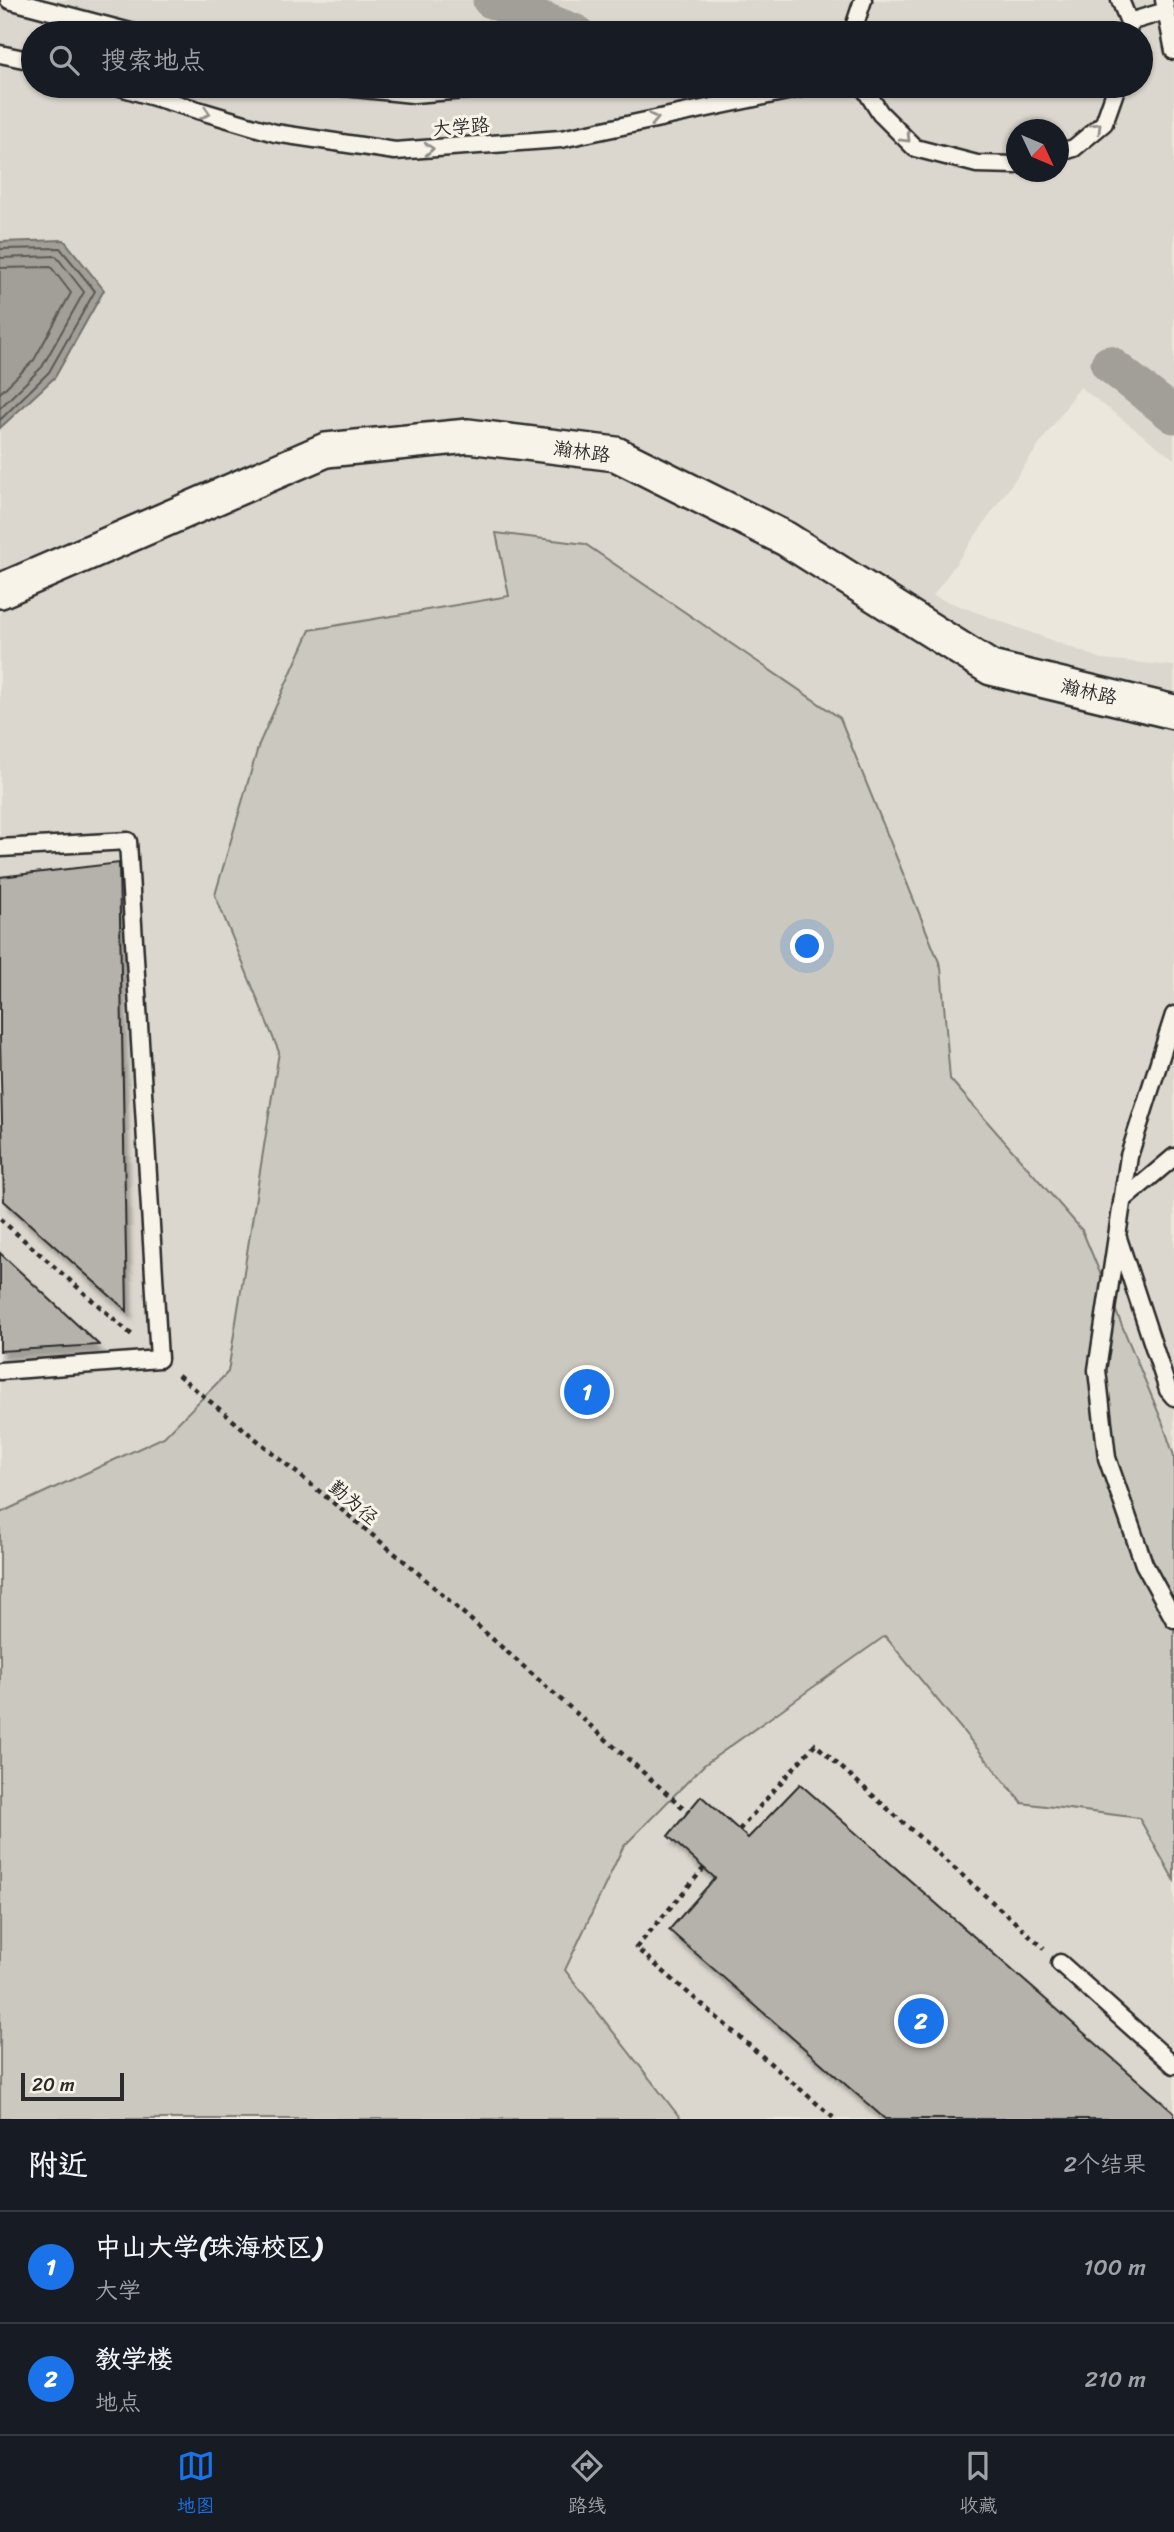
<!DOCTYPE html>
<html lang="zh">
<head>
<meta charset="utf-8">
<style>
	:root { --surface:#171b24; --page:#242831; --text:#f1f3f6; --muted:#9ea1a6; --line:#363941; --accent:#1a73e8 }
	body { margin:0; font-family:Sriracha,"LXGW WenKai TC",sans-serif; background:var(--page); color:var(--text) }
	.compass { position:absolute; left:1006px; top:119px; width:63px; height:63px; border-radius:50%; background:var(--surface); box-shadow:0 2px 5px #0004; rotate:134deg }
	.scale { position:absolute; left:21px; bottom:18px; width:103px; box-sizing:border-box; padding-left:7px; border:4px solid #2b2b2b; border-top:0; font-size:19px; line-height:24px; white-space:nowrap; color:#2b2b2b; -webkit-text-stroke:5px #f7f3e8; paint-order:stroke }
	.you { position:absolute; left:808px; top:947px; width:24px; height:24px; margin:-18px; border:5px solid #fff; border-radius:50%; background:#1a73e8; box-shadow:0 0 0 10px #1a73e833 }
	.badge { display:grid; place-items:center; width:46px; height:46px; border-radius:50%; background:var(--accent); color:#fff; font-size:23px; font-weight:700 }
	.pin { position:absolute; translate:-50% -50%; border:4px solid #fff; box-shadow:0 2px 7px #0006 }
	.list { margin:0; padding:0; list-style:none }
	h2 { display:flex; justify-content:space-between; align-items:center; height:91px; margin:0; padding:0 28px; font-size:30px }
	h2 small { font-size:23px; font-weight:400; color:var(--muted) }
	.list li { display:grid; grid-template-columns:46px 1fr auto; gap:21px; align-items:center; box-sizing:border-box; height:112px; padding:0 28px; border-top:2px solid var(--line) }
	.list b { display:block; font-size:26px; white-space:nowrap }
	.list p { margin:0; font-size:23px; white-space:nowrap; color:var(--muted) }
	.list em { font-size:23px; font-style:normal; color:var(--muted) }
	.icon { flex:none; width:38px; height:38px; fill:none; stroke:currentColor; stroke-width:2; stroke-linecap:round; stroke-linejoin:round }
	.map { position:relative; flex:none; width:1174px; height:2119px; overflow:hidden }
	.search { position:absolute; background:var(--surface); box-shadow:0 2px 5px #0004; left:21px; right:21px; top:21px; height:77px; display:flex; align-items:center; gap:18px; box-sizing:border-box; padding:0 24px; border-radius:38px; color:var(--muted); font-size:26px }
	.sheet { height:315px; background:var(--surface) }
	nav { display:flex; justify-content:space-around; align-items:center; box-sizing:border-box; height:98px; border-top:2px solid var(--line); background:var(--surface); font-size:19px; color:var(--muted) }
	nav a { display:grid; justify-items:center; gap:4px }
	nav .on { color:var(--accent) }
	.map>svg:first-child { display:block }
</style>
</head>
<body>
<div class="map">
<svg width="1174" height="2119" viewBox="0 0 1174 2119">
	<defs>
		<filter id="shadow"><feDropShadow dx="4.5" dy="8" stdDeviation="2" flood-color="#0004"/></filter>
	</defs>
	<rect width="100%" height="100%" fill="#ebe7dd"/>
	<filter id="ink" filterUnits="userSpaceOnUse"><feTurbulence type="fractalNoise" baseFrequency=".0143" numOctaves="2"/><feDisplacementMap in="SourceGraphic" scale="14" xChannelSelector="R" yChannelSelector="G"/><feConvolveMatrix kernelMatrix="1 2 1 2 8 2 1 2 1" color-interpolation-filters="sRGB"/></filter>
	<g filter="url(#ink)">
		<!-- built -->
		<path fill="#dbd7ce" fill-rule="evenodd" d="M0,0h1174v459l-94,-72 -147,209 169,63 72,7v1453h-1174zM33,33h1108v53h-1108zM1016,130h42v42h-42z"/>
		<!-- green -->
		<path fill="#cbc8bf" stroke="#7b7a75" stroke-width="2" d="M496,533l89,11 255,174 101,249 9,112 132,151 80,191 12,35v424l-35,-62 -117,-15 -137,-167 -181,129 -81,82 -58,123 116,149h-681v-606l164,-76 64,-65 51,-320 -64,-157 44,-151 51,-114 199,-34z"/>
		<!-- water -->
		<path fill="#a29f98" stroke="#72716c" stroke-width="2" d="M64,240l40,50 -49,87 -55,51v-186z"/>
		<g fill="none" stroke-linecap="round" stroke-linejoin="round">
			<!-- shore -->
			<path stroke="#5b5957" stroke-width="2" d="M0,249l60,-1 35,43 -46,81 -49,48
				M0,258l56,-2 28,36 -42,75 -42,41
				M0,268l51,-1 20,26 -37,67 -34,33"/>
			<!-- canal -->
			<path stroke="#a29f98" stroke-width="37" d="M491,0l85,33
				M1109,364l65,51"/>
		</g>
		<!-- building -->
		<path fill="#b5b2ab" stroke="#2b2b2b" stroke-width="2" filter="url(#shadow)" d="M119,863l8,448 -123,-110 -4,-162v-162z
			M119,863l8,448 -123,-110 -4,-162v-162z
			M0,1253l99,92 -99,6z
			M0,1253l99,92 -99,6z
			M800,1784l374,328v7h-289l-216,-189 46,-52 -47,-42 33,-40 47,42z"/>
		<g fill="none" stroke-linecap="round" stroke-linejoin="round">
			<defs>
				<path id="lane" d="M9,0l125,33
					M1120,0l9,22 -1,11
					M1164,0l10,51
					M1129,22l37,-11
					M852,33l11,-33
					M0,54l33,7
					M117,86l158,47 120,18 166,-12 250,-53
					M334,86l79,8 104,-8
					M863,86l17,27 35,35 62,16 39,1
					M1058,153l16,-5 30,-25 13,-37
					M0,848l128,-7 31,518 -159,12
					M1174,1015l-45,141 -32,214 10,88 37,106 30,55
					M1123,1200l51,-43
					M1118,1238l50,152 6,7
					M1060,1963l114,102"/>
				<path id="street" d="M0,591l326,-141 142,-14 148,18 170,85 205,129 183,44"/>
			</defs>
			<!-- lane casing -->
			<use href="#lane" stroke="#2b2b2b" stroke-width="21"/>
			<!-- street casing -->
			<use href="#street" stroke="#2b2b2b" stroke-width="38"/>
			<!-- path -->
			<path stroke="#2b2b2b" stroke-width="4.5" stroke-dasharray="5 5" stroke-linecap="butt" d="M0,1219l132,116
				M178,1375l232,191 278,246
				M739,1830l76,-86 229,204
				M704,1868l-68,80 199,171"/>
			<!-- lane -->
			<use href="#lane" stroke="#f7f3e8" stroke-width="16"/>
			<!-- street -->
			<use href="#street" stroke="#f7f3e8" stroke-width="33"/>
		</g>
		<!-- one-way arrows -->
		<defs><path id="oneway-chevron" d="M-2-3.5L2.5 0L-2 3.5" fill="none" stroke-width="1.6" stroke-linecap="round" stroke-linejoin="round" transform="scale(1.75)"/></defs>
		<g stroke="#918f8a">
			<use href="#oneway-chevron" transform="translate(206 113) rotate(17)"/>
			<use href="#oneway-chevron" transform="translate(654 119) rotate(-12)"/>
			<use href="#oneway-chevron" transform="translate(1097 127) rotate(-45)"/>
			<use href="#oneway-chevron" transform="translate(906 138) rotate(44)"/>
			<use href="#oneway-chevron" transform="translate(429 149) rotate(-4)"/>
		</g>
	</g>
	<g text-anchor="middle" stroke-width="6" stroke-linejoin="round" paint-order="stroke">
		<!-- street labels -->
		<g font-size="19" fill="#2b2b2b" stroke="#f7f3e8">
			<text transform="translate(461 126) rotate(-4)" y="7">大学路</text>
			<text transform="translate(582 451) rotate(8)" y="7">瀚林路</text>
			<text transform="translate(1089 691) rotate(13)" y="7">瀚林路</text>
			<text transform="translate(354 1502) rotate(40)" y="7">勤为径</text>
		</g>
	</g>
</svg>
<svg class="compass" viewBox="-18 -18 36 36"><path d="M0-13l5 13h-10z" fill="#e53935"/><path d="M0 13l5-13h-10z" fill="#9ea1a6"/></svg>
<div class="scale">20 m</div>
<div class="you"></div>
<div class="pin badge" style="left:587px;top:1392px">1</div>
<div class="pin badge" style="left:921px;top:2021px">2</div>
<div class="search"><svg class="icon" aria-label="search" viewBox="0 0 24 24"><circle cx="10" cy="10" r="6"/><path d="M15 15l6 6"/></svg>搜索地点</div>
</div>
<section class="sheet">
<h2>附近<small>2个结果</small></h2>
<ul class="list">
<li><span class="badge">1</span><div><b>中山大学(珠海校区)</b><p>大学</p></div><em>100 m</em></li>
<li><span class="badge">2</span><div><b>教学楼</b><p>地点</p></div><em>210 m</em></li>
</ul>
</section>
<nav>
<a class="on"><svg class="icon" aria-label="map" viewBox="0 0 24 24"><path d="M3 6l6-2 6 2 6-2v14l-6 2-6-2-6 2zM9 4v14M15 6v14"/></svg>地图</a>
<a><svg class="icon" aria-label="directions" viewBox="0 0 24 24"><path d="M12 3l9 9-9 9-9-9zM9 14v-3h6M13 9l2 2-2 2"/></svg>路线</a>
<a><svg class="icon" aria-label="saved" viewBox="0 0 24 24"><path d="M7 4h10v16l-5-4-5 4z"/></svg>收藏</a>
</nav>
</body>
</html>
